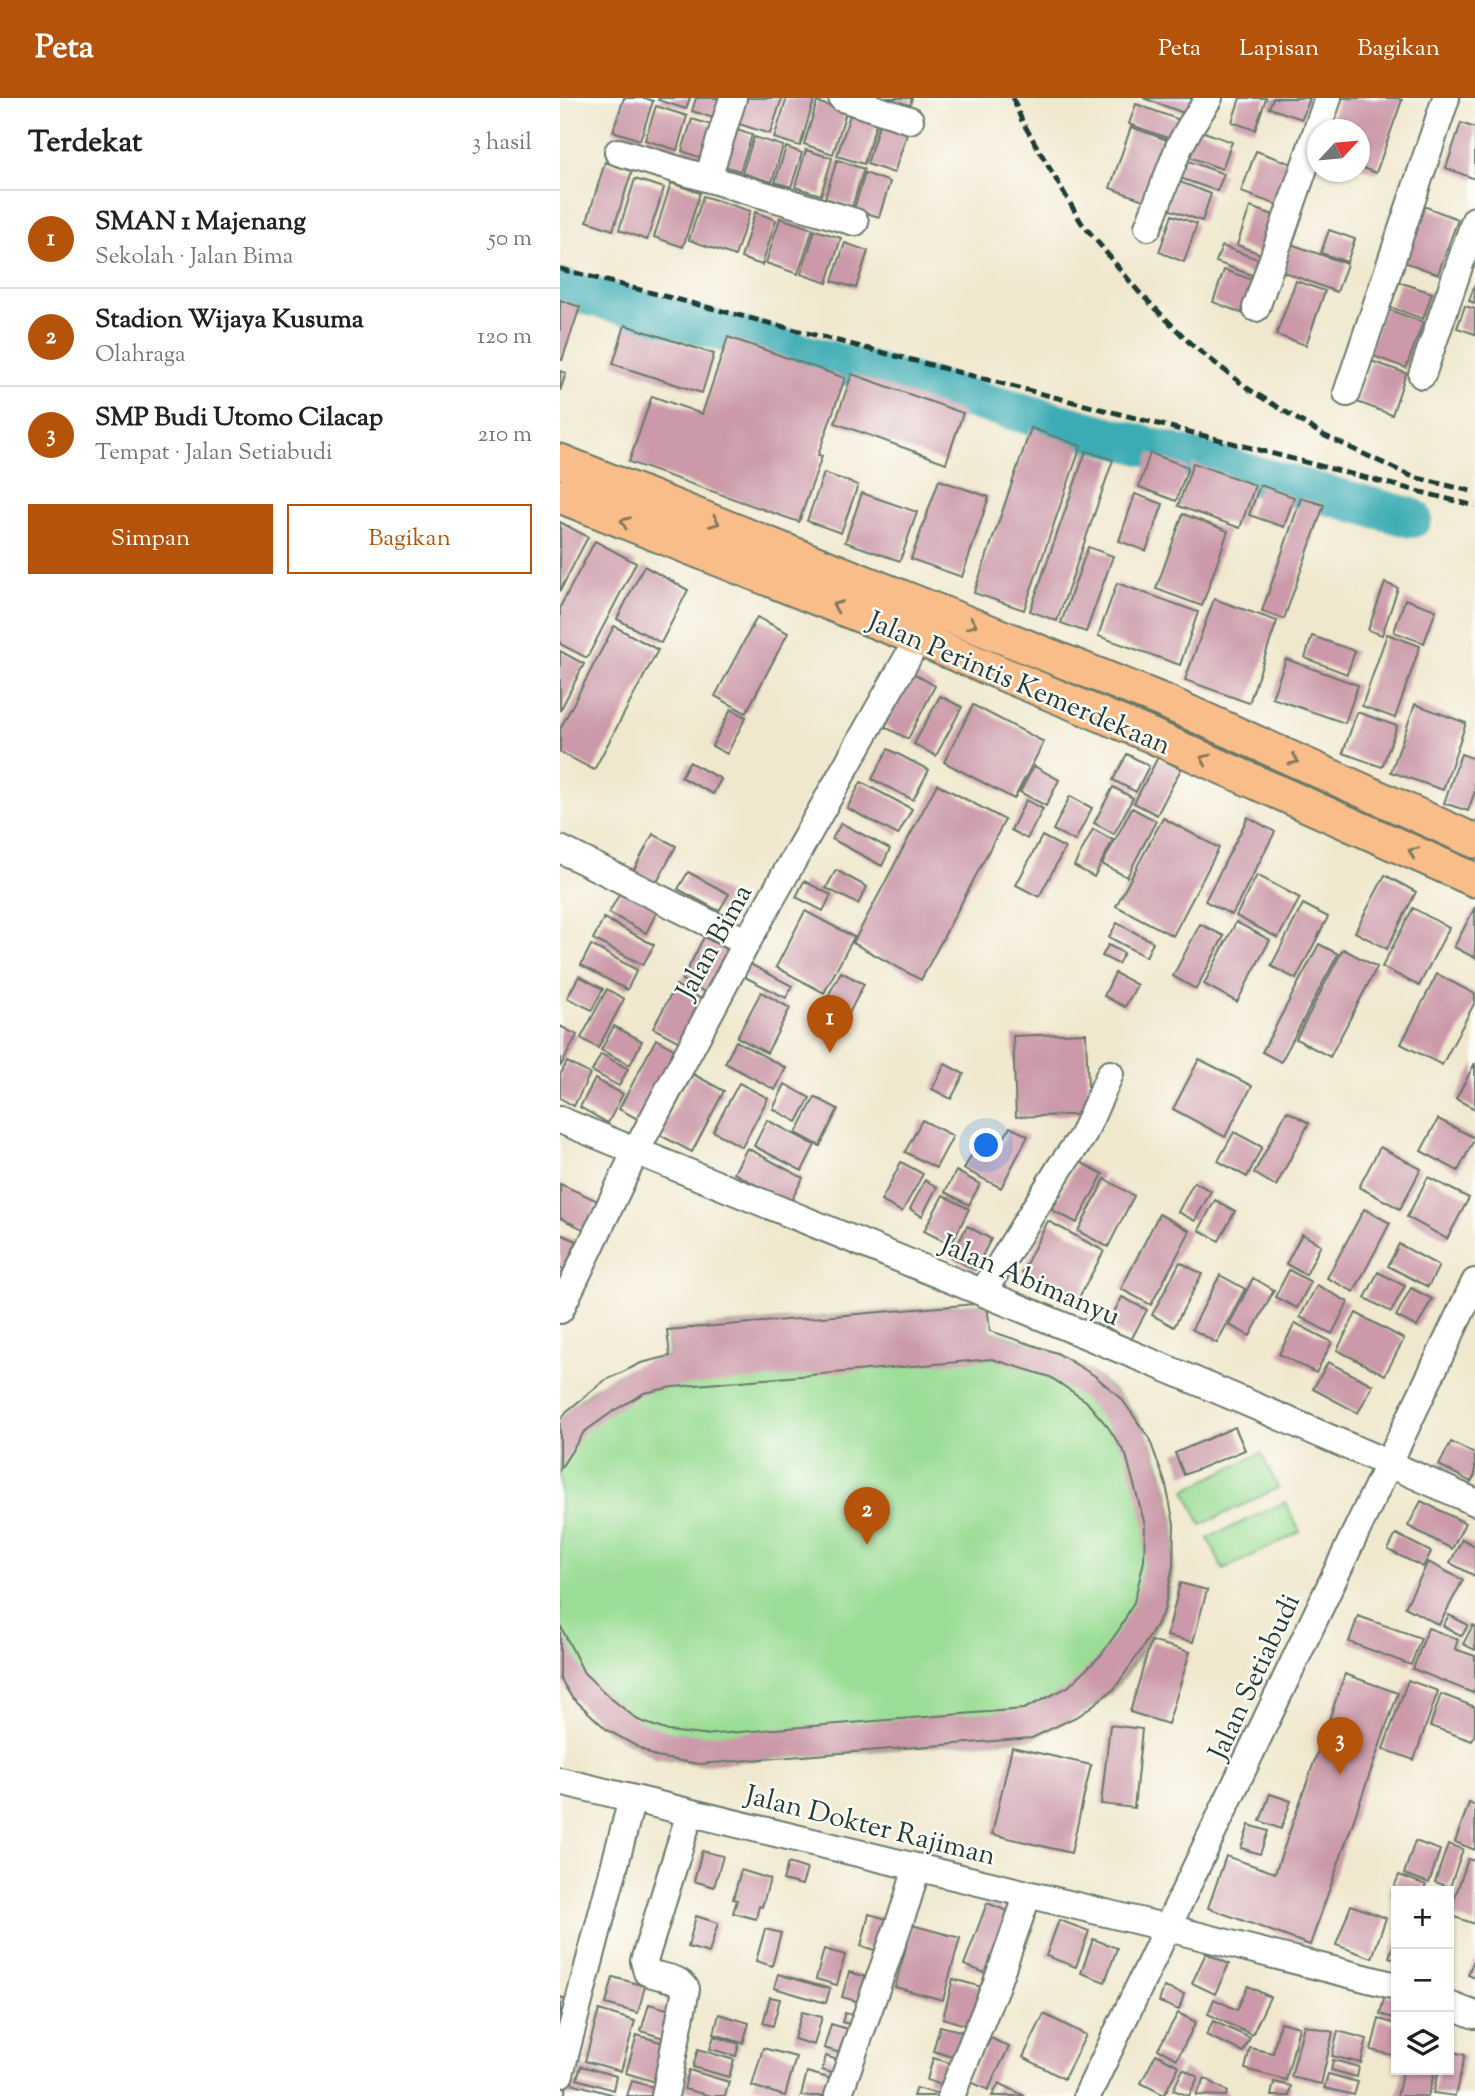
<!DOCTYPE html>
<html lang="id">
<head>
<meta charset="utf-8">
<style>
	:root { --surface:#fff; --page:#f6f6f6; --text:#202124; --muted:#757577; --line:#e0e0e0; --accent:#b45309 }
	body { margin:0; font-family:"Sorts Mill Goudy",serif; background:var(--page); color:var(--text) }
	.controls { position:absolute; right:21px; bottom:21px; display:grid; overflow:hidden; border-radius:0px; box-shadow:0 2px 5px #0004 }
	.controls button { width:63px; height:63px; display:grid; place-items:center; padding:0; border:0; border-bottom:2px solid var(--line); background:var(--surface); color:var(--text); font:35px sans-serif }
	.compass { position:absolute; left:747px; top:21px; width:63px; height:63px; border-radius:50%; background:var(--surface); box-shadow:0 2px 5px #0004; rotate:64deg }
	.you { position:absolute; left:427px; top:1048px; width:24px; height:24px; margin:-18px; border:5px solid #fff; border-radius:50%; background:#1a73e8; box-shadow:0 0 0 10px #1a73e833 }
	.badge { display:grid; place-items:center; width:46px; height:46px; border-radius:50%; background:var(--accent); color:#fff; font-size:23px; font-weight:700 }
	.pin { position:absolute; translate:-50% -58px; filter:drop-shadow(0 2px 4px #0008) }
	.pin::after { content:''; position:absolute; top:37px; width:24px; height:21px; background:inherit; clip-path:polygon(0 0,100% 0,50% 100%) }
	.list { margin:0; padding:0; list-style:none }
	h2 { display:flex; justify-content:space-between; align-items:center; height:91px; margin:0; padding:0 28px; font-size:30px }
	h2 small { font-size:23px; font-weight:400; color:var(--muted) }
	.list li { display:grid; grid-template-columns:46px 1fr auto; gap:21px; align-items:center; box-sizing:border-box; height:98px; padding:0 28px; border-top:2px solid var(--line) }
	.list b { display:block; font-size:26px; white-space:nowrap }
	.list p { margin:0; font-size:23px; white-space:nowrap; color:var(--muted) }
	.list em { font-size:23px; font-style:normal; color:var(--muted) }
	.actions { display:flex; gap:14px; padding:21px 28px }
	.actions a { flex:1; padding:16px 0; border:2px solid var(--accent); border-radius:0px; text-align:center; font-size:24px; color:var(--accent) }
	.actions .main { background:var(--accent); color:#fff }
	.icon { flex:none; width:38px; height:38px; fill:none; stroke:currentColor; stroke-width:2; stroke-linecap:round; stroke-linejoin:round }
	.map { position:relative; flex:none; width:915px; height:1998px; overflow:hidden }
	header { display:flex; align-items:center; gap:42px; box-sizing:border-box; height:98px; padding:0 35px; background:var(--accent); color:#fff }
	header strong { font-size:33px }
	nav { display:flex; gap:38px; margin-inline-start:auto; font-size:24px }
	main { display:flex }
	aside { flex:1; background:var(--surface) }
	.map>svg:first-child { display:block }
</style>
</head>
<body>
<header>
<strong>Peta</strong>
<nav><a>Peta</a><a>Lapisan</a><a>Bagikan</a></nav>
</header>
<main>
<aside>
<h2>Terdekat<small>3 hasil</small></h2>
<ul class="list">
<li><span class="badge">1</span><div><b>SMAN 1 Majenang</b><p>Sekolah · Jalan Bima</p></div><em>50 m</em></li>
<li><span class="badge">2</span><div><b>Stadion Wijaya Kusuma</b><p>Olahraga</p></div><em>120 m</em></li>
<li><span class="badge">3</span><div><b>SMP Budi Utomo Cilacap</b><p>Tempat · Jalan Setiabudi</p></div><em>210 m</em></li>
</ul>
<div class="actions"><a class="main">Simpan</a><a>Bagikan</a></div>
</aside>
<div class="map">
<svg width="915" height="1998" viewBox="0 0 915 1998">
	<rect width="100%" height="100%" fill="#fdfcf7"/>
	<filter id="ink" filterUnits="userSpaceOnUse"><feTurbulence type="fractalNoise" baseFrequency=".0143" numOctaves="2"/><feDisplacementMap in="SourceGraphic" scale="14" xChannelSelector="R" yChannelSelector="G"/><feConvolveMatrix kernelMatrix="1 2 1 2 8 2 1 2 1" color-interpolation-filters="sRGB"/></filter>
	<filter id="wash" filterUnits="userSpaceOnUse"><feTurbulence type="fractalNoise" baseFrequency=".00686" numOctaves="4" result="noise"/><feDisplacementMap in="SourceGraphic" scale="28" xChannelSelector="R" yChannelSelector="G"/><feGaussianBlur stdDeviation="1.57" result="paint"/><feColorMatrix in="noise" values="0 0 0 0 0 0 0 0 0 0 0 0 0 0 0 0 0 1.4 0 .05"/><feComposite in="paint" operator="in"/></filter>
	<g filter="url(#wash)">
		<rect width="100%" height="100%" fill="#f0e8ce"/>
		<!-- green -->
		<path fill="#9add94" stroke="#5c8d64" stroke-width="2" d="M427,1205l3,28c47,14 97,30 131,67 29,30 48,84 53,126 2,27 -2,58 -9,84 -4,15 -40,69 -51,81 -23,23 -54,35 -82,49l-333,26 -43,-7 -49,-27 -47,-52v-258c28,-34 68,-54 109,-64l-2,-26z
			M701,1355l17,35 -77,37 -16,-35z
			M725,1404l15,30 -77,38 -15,-32z"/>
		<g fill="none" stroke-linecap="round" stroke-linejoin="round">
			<!-- river -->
			<path stroke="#3bacb4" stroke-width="40" d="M0,190l852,230"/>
		</g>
		<g id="blocks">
			<!-- building -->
			<path fill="#cb99a9" d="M64,0h21l8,3 -13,39 -27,-9z
				M99,0h31l-4,11 -28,-9z
				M136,0h28l-7,21 -25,-8z
				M181,0h41l-12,36 -37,-12z
				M227,0h21l6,2 -14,46 -26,-8z
				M324,0h28l-4,13z
				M583,0h55l-6,18z
				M680,0h26l-11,32 -23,-8z
				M713,0h37l-8,21 -33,-11z
				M779,0h58l5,2 -26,73 -16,-6v-37h-32z
				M257,4l29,10 -13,42 -29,-10z
				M576,6l44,16 -7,20 -44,-16z
				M96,8l31,10 -10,34 -32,-10z
				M291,14l26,9 -13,43 -27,-8z
				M132,21l26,8 -11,33 -25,-9z
				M320,23l28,10 -14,42 -27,-9z
				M901,25l14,5v51l-29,-11z
				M168,29l24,8 -12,36 -24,-7z
				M571,29l36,13 -21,61 -36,-13z
				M633,30l39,14 -10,27 -38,-14z
				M194,39l29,9 -11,36 -30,-9z
				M226,49l16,6 -11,34 -16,-5z
				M246,52l26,8 -11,37 -26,-8z
				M696,53l39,14 -15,41 -39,-14z
				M620,60l44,16 -7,17 -43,-15z
				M277,62l27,9 -12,38 -27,-9z
				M45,64l27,9 -19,59 -26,-9z
				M305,75l25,9 -11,35 -25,-8z
				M75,81l29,9 -17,52 -28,-10z
				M615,82l36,14 -9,27 -37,-13z
				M111,85l29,10 -17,54 -29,-10z
				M143,98l47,15 -15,45 -46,-16z
				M858,106l40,15 -20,55 -40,-14z
				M690,109l30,10 -14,39 -29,-11z
				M195,114l21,8 -14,45 -21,-7z
				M612,117l25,9 -13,38 -25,-10z
				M220,120l33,11 -15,45 -32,-11z
				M255,132l26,8 -14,45 -26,-9z
				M769,132l26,9 -8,23 -26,-9z
				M285,145l23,8 -12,37 -24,-7z
				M731,146l56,20 -10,28 -56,-21z
				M662,148l41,15 -6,16 -41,-15z
				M664,172l32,11 -12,33 -31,-12z
				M736,183l29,10 -19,54 -30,-10z
				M839,184l33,11 -9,26 -33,-12z
				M915,186v19l-6,-2z
				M0,202l20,7 -18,53 -2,-1z
				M905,208l10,3v25l-18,-6z
				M824,210l39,14 -17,46 -38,-14z
				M65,227l89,29 -12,39 -89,-29z
				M168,239l117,41 -27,77 4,1 -23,66 -170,-60 23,-66 50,18z
				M811,263l35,12 -14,42 -35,-13z
				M0,273l6,2 -6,18z
				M292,276l111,39 -17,50 -111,-40z
				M471,330l50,18 -57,164 -50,-17z
				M526,353l27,9 -56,161 -27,-10z
				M590,355l38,14 -12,34 -37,-14z
				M633,365l62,22 -15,43 -62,-22z
				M264,375l34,12 -17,48 -34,-12z
				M379,382l50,17 -27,80 -51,-18z
				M700,387l34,12 -10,30 -35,-12z
				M302,395l55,19 -17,49 -55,-19z
				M575,396l28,10 -17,47 -27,-10z
				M741,400l23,7 -40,114 -22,-8z
				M623,416l45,17 -26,75 -46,-17z
				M0,424l28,15 -28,54z
				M35,443l41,22 -49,95 -27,-14v-37z
				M528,449l25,9 -27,76 -25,-9z
				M84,468l44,24 -27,53 -44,-24z
				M557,485l81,29 -18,53 -82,-29z
				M825,485l13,5 -16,47 -14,-5z
				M654,501l63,22 -28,82 -64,-23z
				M845,501l31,11 -12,33 -30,-11z
				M197,519l31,16 -42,80 -31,-17z
				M54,528l44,24 -64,120 -34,-18v-23z
				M827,536l33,12 -25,72 -33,-12z
				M752,538l43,15 -8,23 -42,-16z
				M0,553l24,13 -24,47z
				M726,561l72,26 -13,38 -73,-25z
				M353,575l22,13 -27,53 -23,-12z
				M380,598l22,11 -26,49 -22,-12z
				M855,606l51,19 -23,67 -52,-18z
				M413,607l71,37 -30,57 -70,-37z
				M171,611l15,8 -19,37 -15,-8z
				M797,614l40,14 -15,41 -39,-14z
				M328,651l41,21 -16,30 -41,-21z
				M567,656l22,12 -13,26 -23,-12z
				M901,656l14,5v32l-7,20 -24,-8z
				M598,659l23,12 -24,46 -23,-12z
				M129,664l32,17 -8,15 -32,-17z
				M474,668l25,14 -13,26 -26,-14z
				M301,684l51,27 -14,26 -51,-27z
				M377,686l68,36 -84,160 -68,-37z
				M553,689l20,11 -19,36 -20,-11z
				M510,698l22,12 -17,33 -22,-11z
				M466,702l17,9 -16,30 -16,-9z
				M572,710l24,13 -29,56 -25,-13z
				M688,719l27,15 -43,83 -27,-14z
				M603,720l56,30 -46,88 -57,-30z
				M281,725l49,26 -8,17 -50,-27z
				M533,731l20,11 -19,37 -20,-11z
				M93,736l23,12 -21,40 -23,-13z
				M482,738l23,12 -26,49 -23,-12z
				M276,772l31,17 -9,17 -32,-16z
				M128,774l41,22 -10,17 -41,-22z
				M697,777l43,23 -22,40 -42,-22z
				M825,777l31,17 -29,57 -32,-17z
				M244,783l27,14 -8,16 -27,-14z
				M62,791l37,19 -13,25 -37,-20z
				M743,806l25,13 -32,62 -25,-13z
				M915,809v51l-21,-11z
				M853,810l36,20 -30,58 -37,-19z
				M245,813l49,26 -30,56 -48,-26z
				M44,820l50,27 -11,20 -50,-26z
				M676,824l34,18 -33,62 -33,-18z
				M557,825l36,19 -7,15 -37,-20z
				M640,826l24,12 -28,53 -23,-13z
				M144,839l26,14 -22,43 -26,-14z
				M759,846l19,10 -57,108 -19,-10z
				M31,847l46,25 -10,20 -46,-25z
				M548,847l16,8 -6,11 -16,-8z
				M783,851l34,18 -47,90 -34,-18z
				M190,866l42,22 -6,12 -43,-22z
				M281,874l23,12 -23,45 -24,-13z
				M555,875l22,12 -12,22 -21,-11z
				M877,876l38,20v8l-33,63 -41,-21z
				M19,878l24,13 -11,21 -25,-12z
				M116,887l29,16 -22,43 -30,-16z
				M47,891l17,10 -26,49 -17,-10z
				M201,894l29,16 -23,45 -30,-16z
				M0,928l17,9 -17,32z
				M54,928l28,15 -12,24 -29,-15z
				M526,935l3,81 -73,3 -3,-81z
				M96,941l26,15 -37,69 -26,-14z
				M176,943l50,27 -11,22 -50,-27z
				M41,956l27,15 -9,17 -27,-15z
				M639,961l53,27 -27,51 -52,-28z
				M7,964l23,12 -16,32 -14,-8v-23z
				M915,965v46l-19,-10z
				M385,966l19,10 -13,25 -19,-10z
				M133,976l31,17 -32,61 -32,-17z
				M35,981l28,15 -15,29 -28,-16z
				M179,985l29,15 -26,49 -29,-16z
				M225,986l25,14 -13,24 -24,-13z
				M255,999l23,12 -18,37 -24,-13z
				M727,1013l22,12 -33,63 -22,-13z
				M878,1021l37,19 -17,33 -37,-20z
				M207,1022l48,25 -13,26 -48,-25z
				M362,1022l31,16 -17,32 -31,-16z
				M450,1029l18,9 -27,52 -37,-19 13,-25 19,10z
				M674,1034l28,15 -15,30 -29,-16z
				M820,1049l41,22 -21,40 -41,-22z
				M187,1050l56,30 -13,25 -56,-30z
				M518,1063l25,13 -26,49 -25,-13z
				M341,1064l22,12 -21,38 -21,-11z
				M396,1073l24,13 -11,21 -24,-13z
				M868,1079l41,21 -22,41 -40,-22z
				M545,1081l29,17 -26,51 -30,-16z
				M365,1082l12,7 -15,29 -12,-7z
				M634,1084l17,9 -16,30 -17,-9z
				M0,1086l38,17 -13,29 -25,-12z
				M383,1097l26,14 -18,36 -27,-14z
				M655,1102l20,11 -16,30 -20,-11z
				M804,1111l26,14 -36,69 -27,-14z
				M599,1116l31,17 -39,74 -30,-16z
				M488,1123l56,30 -27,50 -55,-29z
				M407,1128l24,13 -16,31 -24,-13z
				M0,1136l17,7 -13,29 -4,-2z
				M742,1136l19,11 -15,30 -20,-11z
				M839,1146l40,22 -11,21 -40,-21z
				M620,1164l22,12 -28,53 -22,-12z
				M729,1172l22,12 -14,26 -22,-11z
				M818,1174l27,14 -14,26 -26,-14z
				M660,1177l25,14 -28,54 -25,-14z
				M693,1180l21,12 -24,46 -21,-11z
				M757,1187l31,17 -16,32 -32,-17z
				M851,1190l21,11 -15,28 -21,-11z
				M562,1199l25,13 -16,30 -25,-13z
				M427,1205l3,28 67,22 38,23 26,22 28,40 17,47 8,39 -1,42 -9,45 -24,41 -26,37 -34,26 -48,23 -333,26 -43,-7 -49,-27 -36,-34 -11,-18v-53l24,48 24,23 30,24 30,11 35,4 321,-26 44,-22 33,-32 19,-27 14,-26 10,-41 1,-36 -19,-70 -18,-28 -22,-26 -36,-24 -58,-18 -319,28 -29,6 -29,17 -31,22 -24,37v-49l7,-9 37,-30 37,-18 29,-7 -3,-26z
				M796,1215l48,26 -19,36 -48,-25z
				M735,1225l37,19 -16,31 -37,-19z
				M768,1264l45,23 -15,28 -45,-24z
				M675,1329l10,23 -61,25 -9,-22z
				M891,1344l24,12v21l-4,7 -32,-17z
				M861,1403l44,22 -13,26 -44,-23z
				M836,1436l35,18 -8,15 -35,-17z
				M902,1441l13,7v30l-25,-13z
				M868,1464l35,18 -24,45 -34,-18z
				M620,1485l27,7 -14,52 -26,-6z
				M889,1517l19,10 -6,11 -19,-10z
				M798,1518l63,22 -10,27 -62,-23z
				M913,1527l2,1v24l-12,-6z
				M868,1530l30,11 -3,10 20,7v32l-2,5 -60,-24z
				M591,1543l39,11 -22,72 -38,-12z
				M785,1576l53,19 -88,252 -102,-37 18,-52 49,17z
				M848,1582l30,11 -24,69 -31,-11z
				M881,1596l34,13v26l-3,8 -42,-15z
				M550,1627l32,4 -8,79 -33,-4z
				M452,1649l79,18 -20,88 -79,-19z
				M710,1696l21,7 -10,28 -21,-8z
				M909,1705l6,2v45l-20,-8z
				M689,1727l19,6 -8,23 -19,-6z
				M855,1743l25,9 -11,33 -25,-9z
				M888,1746l15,5 -13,38 -15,-5z
				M142,1753l21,5 -9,31 -20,-6z
				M908,1761l7,2v63l-26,-9z
				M228,1765l19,6 -5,16 -19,-5z
				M181,1772l29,9 -8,28 -3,-1 -3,13 -23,-6 4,-13 -4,-1z
				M839,1777l27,10 -3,6h-27v6l-5,-2z
				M427,1805l23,9 -22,62 -24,-9z
				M791,1807l35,13 -14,40 -36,-13z
				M309,1816l25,7 -9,32 -24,-7z
				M136,1818l22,7 -9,30 -21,-6z
				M499,1822l30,11 -13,36 -30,-11z
				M352,1827l48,13 -17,62 -48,-13z
				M205,1831l16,4 -9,33 -16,-5z
				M533,1841l24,9 -12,34 -24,-9z
				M836,1841v21l-7,-3z
				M264,1851l21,6 -8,30 -21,-6z
				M646,1855l23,11 -14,30 -23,-11z
				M915,1859v21l-7,-3z
				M289,1874l25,7 -7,25 -25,-7z
				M218,1876l52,15 -4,14 -52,-15z
				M53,1879l32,9 -7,27 -32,-9z
				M393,1881l29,8 -11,40 -28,-9z
				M688,1888l22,11 -18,38 -44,-21 6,-15 23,11z
				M604,1889l20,7 -5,16 -20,-8z
				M825,1896l11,3v22l-16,-5z
				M0,1899l16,5 -6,21 -10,-2z
				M210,1899l10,2 -7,27 -10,-3z
				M89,1906l29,8 -8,28 -29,-9z
				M39,1912l36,11 -14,50 -36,-10z
				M242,1914l20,5 -8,28 -20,-6z
				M285,1915l14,4 -3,9 -14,-4z
				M618,1915l18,9 -19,37 -19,-10z
				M159,1916l30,9 -6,20 -29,-9z
				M484,1916l42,21 -22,44 -41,-22z
				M819,1921l17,5v32l-25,-6z
				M653,1923l37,17 -7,14 -37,-17z
				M720,1924l19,5 -13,53 -41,-11 5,-21 23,5z
				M271,1926l23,7 -7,24 -23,-7z
				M744,1927l29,7 -12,52 -30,-7z
				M380,1928l24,6 -7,26 -24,-7z
				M778,1933l29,8 -6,24 -29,-7z
				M77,1937l30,9 -11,38 -30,-9z
				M154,1938l25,8 -3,12 -26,-7z
				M431,1940l18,9 -21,43 -19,-9z
				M203,1950l33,9 -11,39 -33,-10z
				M138,1951l36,11 -5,17 -36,-10z
				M889,1953l16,4 -10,41 -22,-3 6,-23h10z
				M596,1956l23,12 -15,29 -23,-12z
				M266,1958l17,6 -4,13 -17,-5z
				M373,1960l21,6 -6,23 -21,-7z
				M773,1962l26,7 -2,10 -26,-7z
				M21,1968l35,10 -3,14 -36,-11z
				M623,1971l15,8 -9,19 -16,-6z
				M129,1972l40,12 -4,14h-14l-27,-7z
				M843,1972h32l-7,26h-31z
				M247,1974l32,9 -4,15h-34z
				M768,1976l30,8 -4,13 -30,-7z
				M645,1980l23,14 -2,4 -30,-1z
				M72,1983l32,9 -2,6h-35z
				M8,1984l46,13 -1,1h-49z
				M714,1984l17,4 -2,10h-18z
				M439,1985l26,13h-33z
				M356,1990l27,7v1h-30z"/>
		</g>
	</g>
	<g filter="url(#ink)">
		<use href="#blocks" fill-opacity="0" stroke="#68796a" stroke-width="2"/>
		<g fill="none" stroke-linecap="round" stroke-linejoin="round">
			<defs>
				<path id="minor" d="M282,0l68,22
					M58,54l237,70
					M148,80l25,-80
					M588,129l31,-80 11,-20 19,-29
					M696,210l72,-210
					M862,277l53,-155
					M787,295l99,-295
					M0,751l187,93
					M0,1022c306,126 614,247 915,382
					M423,1194l78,-126 21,-29 28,-63
					M0,1212l76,-159 111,-209 180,-319
					M0,1683l608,147 228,58
					M889,1907l26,10
					M0,1976l72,-275
					M105,1998l21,-107c-8,-13 -26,-11 -39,-17l-3,-11 46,-148
					M278,1998l69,-195 10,-34
					M391,1998l45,-111 32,-91
					M527,1998l388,-814"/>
				<path id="major" d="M0,363l606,241 309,139
					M0,398l359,143 233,97 323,144"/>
			</defs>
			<!-- minor casing -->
			<use href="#minor" stroke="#68796a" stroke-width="30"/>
			<!-- major casing -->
			<use href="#major" stroke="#68796a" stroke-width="37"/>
			<!-- minor -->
			<use href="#minor" stroke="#fff" stroke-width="26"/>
			<!-- major -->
			<use href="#major" stroke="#f8bd89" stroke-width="33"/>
			<!-- rail -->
			<path stroke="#1f3d34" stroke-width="5" stroke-dasharray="10 5" stroke-linecap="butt" d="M453,0l9,23 59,101 57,69 54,54 58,45 73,45 90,42 62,15
				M0,171l915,237"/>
		</g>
		<!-- one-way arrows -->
		<defs><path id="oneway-chevron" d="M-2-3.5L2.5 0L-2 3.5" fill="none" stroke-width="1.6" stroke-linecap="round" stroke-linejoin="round" transform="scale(1.75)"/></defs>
		<g stroke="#81775a">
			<use href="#oneway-chevron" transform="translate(65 424) rotate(-158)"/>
			<use href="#oneway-chevron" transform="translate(155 424) rotate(22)"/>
			<use href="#oneway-chevron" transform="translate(277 508) rotate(-158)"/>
			<use href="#oneway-chevron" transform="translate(412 526) rotate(22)"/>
			<use href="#oneway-chevron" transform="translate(645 661) rotate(-156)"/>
			<use href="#oneway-chevron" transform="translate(734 662) rotate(24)"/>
			<use href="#oneway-chevron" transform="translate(853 754) rotate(-156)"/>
		</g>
	</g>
	<g text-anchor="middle" stroke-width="5" stroke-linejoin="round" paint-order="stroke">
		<!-- street labels -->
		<g font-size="28" fill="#1f3d34" stroke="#fdfcf7">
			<text transform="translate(460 584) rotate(23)" y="10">Jalan Perintis Kemerdekaan</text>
			<text transform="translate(153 843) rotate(-61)" y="10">Jalan Bima</text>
			<text transform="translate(471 1181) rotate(23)" y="10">Jalan Abimanyu</text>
			<text transform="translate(693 1578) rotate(-65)" y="10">Jalan Setiabudi</text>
			<text transform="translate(311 1726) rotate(14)" y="10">Jalan Dokter Rajiman</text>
		</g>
	</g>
</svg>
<div class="controls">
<button>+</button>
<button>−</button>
<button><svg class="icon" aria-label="layers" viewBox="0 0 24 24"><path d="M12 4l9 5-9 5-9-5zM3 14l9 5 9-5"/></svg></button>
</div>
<svg class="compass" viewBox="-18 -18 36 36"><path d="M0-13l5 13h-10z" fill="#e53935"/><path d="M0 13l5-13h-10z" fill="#757577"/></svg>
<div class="you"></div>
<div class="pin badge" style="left:270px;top:955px">1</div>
<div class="pin badge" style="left:307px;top:1447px">2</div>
<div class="pin badge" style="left:780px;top:1677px">3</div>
</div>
</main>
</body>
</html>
